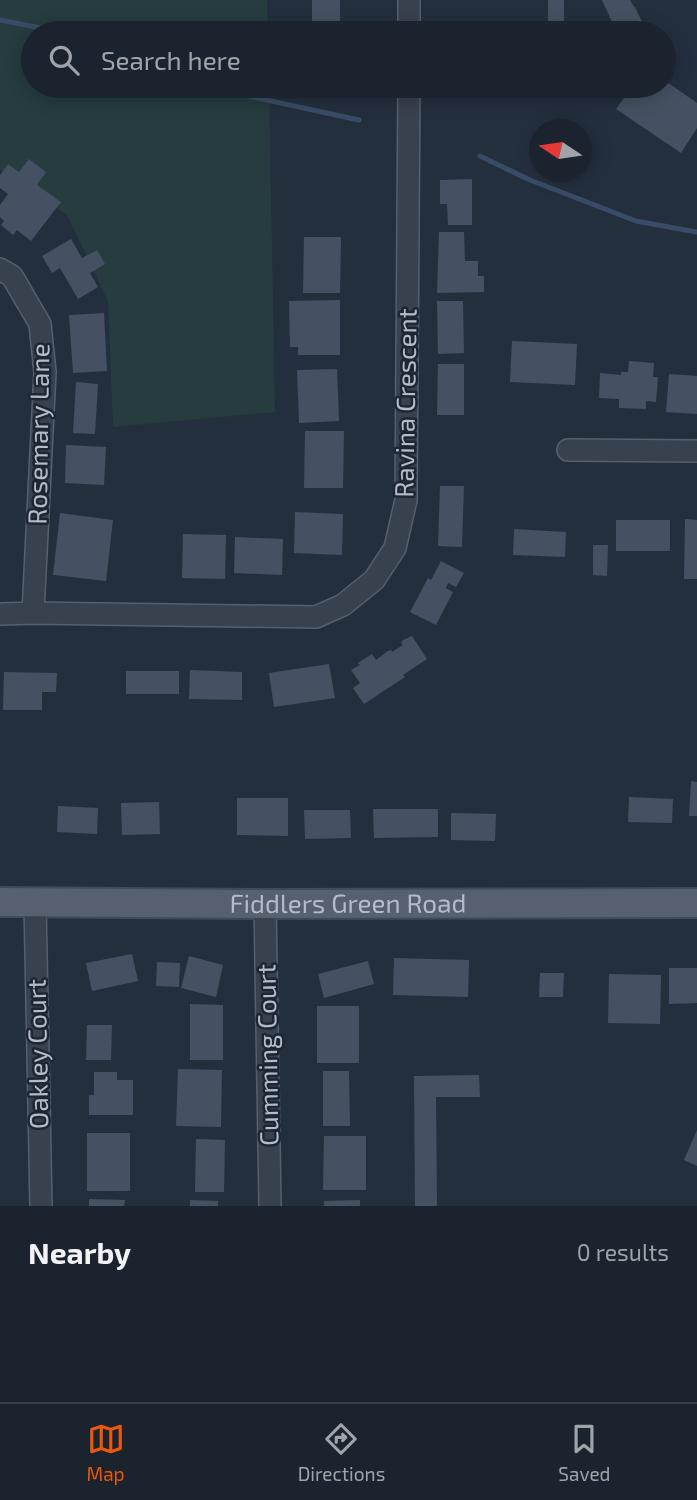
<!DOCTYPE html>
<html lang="en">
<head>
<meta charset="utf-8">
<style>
	:root { --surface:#1b232e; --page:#282f3a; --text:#f1f3f6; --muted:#a0a4aa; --line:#39404a; --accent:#ea580c }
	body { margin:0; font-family:"Exo 2",sans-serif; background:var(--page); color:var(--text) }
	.compass { position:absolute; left:529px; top:119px; width:63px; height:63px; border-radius:50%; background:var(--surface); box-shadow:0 4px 18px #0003; rotate:283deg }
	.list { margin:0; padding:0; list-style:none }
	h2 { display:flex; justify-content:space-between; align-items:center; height:91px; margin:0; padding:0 28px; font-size:30px }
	h2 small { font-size:23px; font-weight:400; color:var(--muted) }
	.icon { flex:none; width:38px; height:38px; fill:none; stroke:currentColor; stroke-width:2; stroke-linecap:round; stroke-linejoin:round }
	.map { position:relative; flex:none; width:697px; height:1206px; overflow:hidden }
	.search { position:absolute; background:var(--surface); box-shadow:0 4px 18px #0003; left:21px; right:21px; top:21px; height:77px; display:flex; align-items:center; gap:18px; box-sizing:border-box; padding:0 24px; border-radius:38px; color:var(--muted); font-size:26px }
	.sheet { height:196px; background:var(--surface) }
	nav { display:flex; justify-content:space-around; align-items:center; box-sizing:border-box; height:98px; border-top:2px solid var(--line); background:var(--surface); font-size:19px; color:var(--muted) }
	nav a { display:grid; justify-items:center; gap:4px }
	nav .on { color:var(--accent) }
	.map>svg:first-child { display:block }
</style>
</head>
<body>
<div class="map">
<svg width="697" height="1206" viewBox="0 0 697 1206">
	<rect width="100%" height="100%" fill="#242f3e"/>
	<!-- green -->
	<path fill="#263c3f" d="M0,0h267l1,33h-235v53h236l6,326 -162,15 -5,-126 -41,-86 -67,-45z"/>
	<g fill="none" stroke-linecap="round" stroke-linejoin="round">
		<!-- stream -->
		<path stroke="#394c67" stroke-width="5" d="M0,20l66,13
			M209,86l7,3 143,31
			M480,156l50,24 106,41 61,11"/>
	</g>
	<!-- building -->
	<path fill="#455162" d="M312,0h28v33h-28z
		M548,0h16v21h-16z
		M602,0h28l4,7h1l10,21 -12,5h-31l-3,-5 13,-6z
		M664,80l33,23v25l-16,25 -65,-44 17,-23h31z
		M29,159l17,13 -9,13 24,17 -30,39 -14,-11 -4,5 -12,-10 3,-4 -4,-4v-12l8,-11 -8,-6v-13l8,-11 11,8z
		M472,179v46h-24l-1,-21h-7v-24z
		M439,232h25l1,29h13v15h6v16l-47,1z
		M304,237h37l-1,56h-37z
		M71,239l11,19 15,-8 8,14 -15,9 8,14 -20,12 -18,-31 -8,5 -10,-17z
		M340,300v55h-42v-8h-8l-1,-46z
		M437,301h26l1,52 -26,1z
		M104,313l3,58 -34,2 -4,-58z
		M512,341l65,3 -2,41 -65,-3z
		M629,361l25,2 -1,14h5l-2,25 -10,-1v8l-27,-1v-9l-20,-1 1,-25 21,2v-3h7z
		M438,364h26v51h-27z
		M337,369l2,52 -40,2 -2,-53z
		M669,374l28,2v38l-31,-2z
		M76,382l22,2 -3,50 -22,-1z
		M305,431h39l-1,57h-39z
		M66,445l40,2 -2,38 -39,-2z
		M440,486h24l-2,61 -24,-1z
		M295,512l48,2 -1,41 -48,-2z
		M60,513l53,7 -7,61 -53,-6z
		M685,519l12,1v59h-13z
		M616,520h54v31h-54z
		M514,529l52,3 -1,25 -52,-2z
		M183,534l43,1 -1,44 -43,-1z
		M235,537l48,2 -1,36 -48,-2z
		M593,545h15l-1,31 -14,-1z
		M441,561l23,12 -8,14 -8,-4 -2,5 7,4 -17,33 -26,-13 18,-34 3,2z
		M412,636l15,23 -24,16 2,2 -41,27 -11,-16 7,-5 -9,-13 9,-5 -2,-2 14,-9 4,6 12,-9 3,-1 1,2 11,-7 -2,-2 2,-3z
		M329,664l6,34 -61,9 -5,-34z
		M190,670l52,2v28l-53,-1z
		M126,671h53v23h-53z
		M4,672l53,1 -1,19h-14v18h-39z
		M691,781l6,1v34h-8z
		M629,797l44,2 -1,24 -44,-1z
		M237,798h51v38l-51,-1z
		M159,802l1,32 -38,1 -1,-32z
		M58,806l40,2 -1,26 -40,-2z
		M373,809h65v28l-64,1z
		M304,810h46l1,28 -46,1z
		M451,813l45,1 -1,27 -44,-1z
		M132,954l6,27 -46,10 -6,-28z
		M189,956l34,9 -7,32 -35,-9z
		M394,958l75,2 -1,37 -75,-2z
		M368,961l6,23 -50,14 -6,-24z
		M157,962l23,1 -1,24 -23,-1z
		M669,968h28v35l-28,1z
		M540,973h24l-1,24h-24z
		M609,974l52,1 -1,49 -52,-1z
		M190,1004l33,1v55h-33z
		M317,1006h42v57h-42z
		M87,1025h25l-1,35h-25z
		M178,1069l44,1 -1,57 -45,-1z
		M323,1071h26l1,55h-27z
		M94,1072h23v8h16v35h-44v-20h5z
		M479,1075l1,22h-44l1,109h-22l-1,-130z
		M697,1130v36l-13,-6z
		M87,1133h43v58h-43z
		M324,1136h42v54h-43z
		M196,1139l29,1 -1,52h-29z
		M89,1199l36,1 -1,6h-35z
		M190,1200l28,1v5h-28z
		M360,1200v6h-36v-5z"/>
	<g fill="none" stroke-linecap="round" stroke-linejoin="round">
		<defs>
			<path id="minor" d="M409,33v-33
				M0,269l12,7 28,48 5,48 -12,241
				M568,450l129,1
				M0,614l33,-1 283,4 27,-12 31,-25 21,-32 11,-48 3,-414
				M35,903l6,303
				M265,904l5,302"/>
			<g id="major">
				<path id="s1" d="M0,902l265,2 432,-1"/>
			</g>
		</defs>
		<!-- minor casing -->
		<use href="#minor" stroke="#565f6c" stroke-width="24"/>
		<!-- major casing -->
		<use href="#major" stroke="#414a57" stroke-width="32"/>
		<!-- minor -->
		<use href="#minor" stroke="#38414e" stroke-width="21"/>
		<!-- major -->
		<use href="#major" stroke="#56606e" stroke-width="28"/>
	</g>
	<g text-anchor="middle" stroke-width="5" stroke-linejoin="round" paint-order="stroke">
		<!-- street labels -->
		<g font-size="26" fill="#b4bcc9" stroke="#1d2633">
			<text transform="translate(406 403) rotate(-89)" y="9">Ravina Crescent</text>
			<text transform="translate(39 434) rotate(-89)" y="9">Rosemary Lane</text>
			<text dy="9" stroke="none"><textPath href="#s1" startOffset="348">Fiddlers Green Road</textPath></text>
			<text transform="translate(38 1054) rotate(-91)" y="9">Oakley Court</text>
			<text transform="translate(268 1055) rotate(-91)" y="9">Cumming Court</text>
		</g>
	</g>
</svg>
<svg class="compass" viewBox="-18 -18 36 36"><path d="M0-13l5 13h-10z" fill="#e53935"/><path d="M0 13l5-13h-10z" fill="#a0a4aa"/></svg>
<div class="search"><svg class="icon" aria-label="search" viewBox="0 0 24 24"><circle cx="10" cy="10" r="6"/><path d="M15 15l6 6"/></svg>Search here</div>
</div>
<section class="sheet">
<h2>Nearby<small>0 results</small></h2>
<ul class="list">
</ul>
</section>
<nav>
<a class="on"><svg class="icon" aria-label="map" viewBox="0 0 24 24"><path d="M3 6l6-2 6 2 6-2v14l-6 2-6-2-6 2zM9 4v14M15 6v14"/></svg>Map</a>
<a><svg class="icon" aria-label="directions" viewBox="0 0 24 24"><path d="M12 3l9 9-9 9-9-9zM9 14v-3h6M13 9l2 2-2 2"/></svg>Directions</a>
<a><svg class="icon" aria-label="saved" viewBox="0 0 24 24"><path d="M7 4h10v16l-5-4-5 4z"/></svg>Saved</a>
</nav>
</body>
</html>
